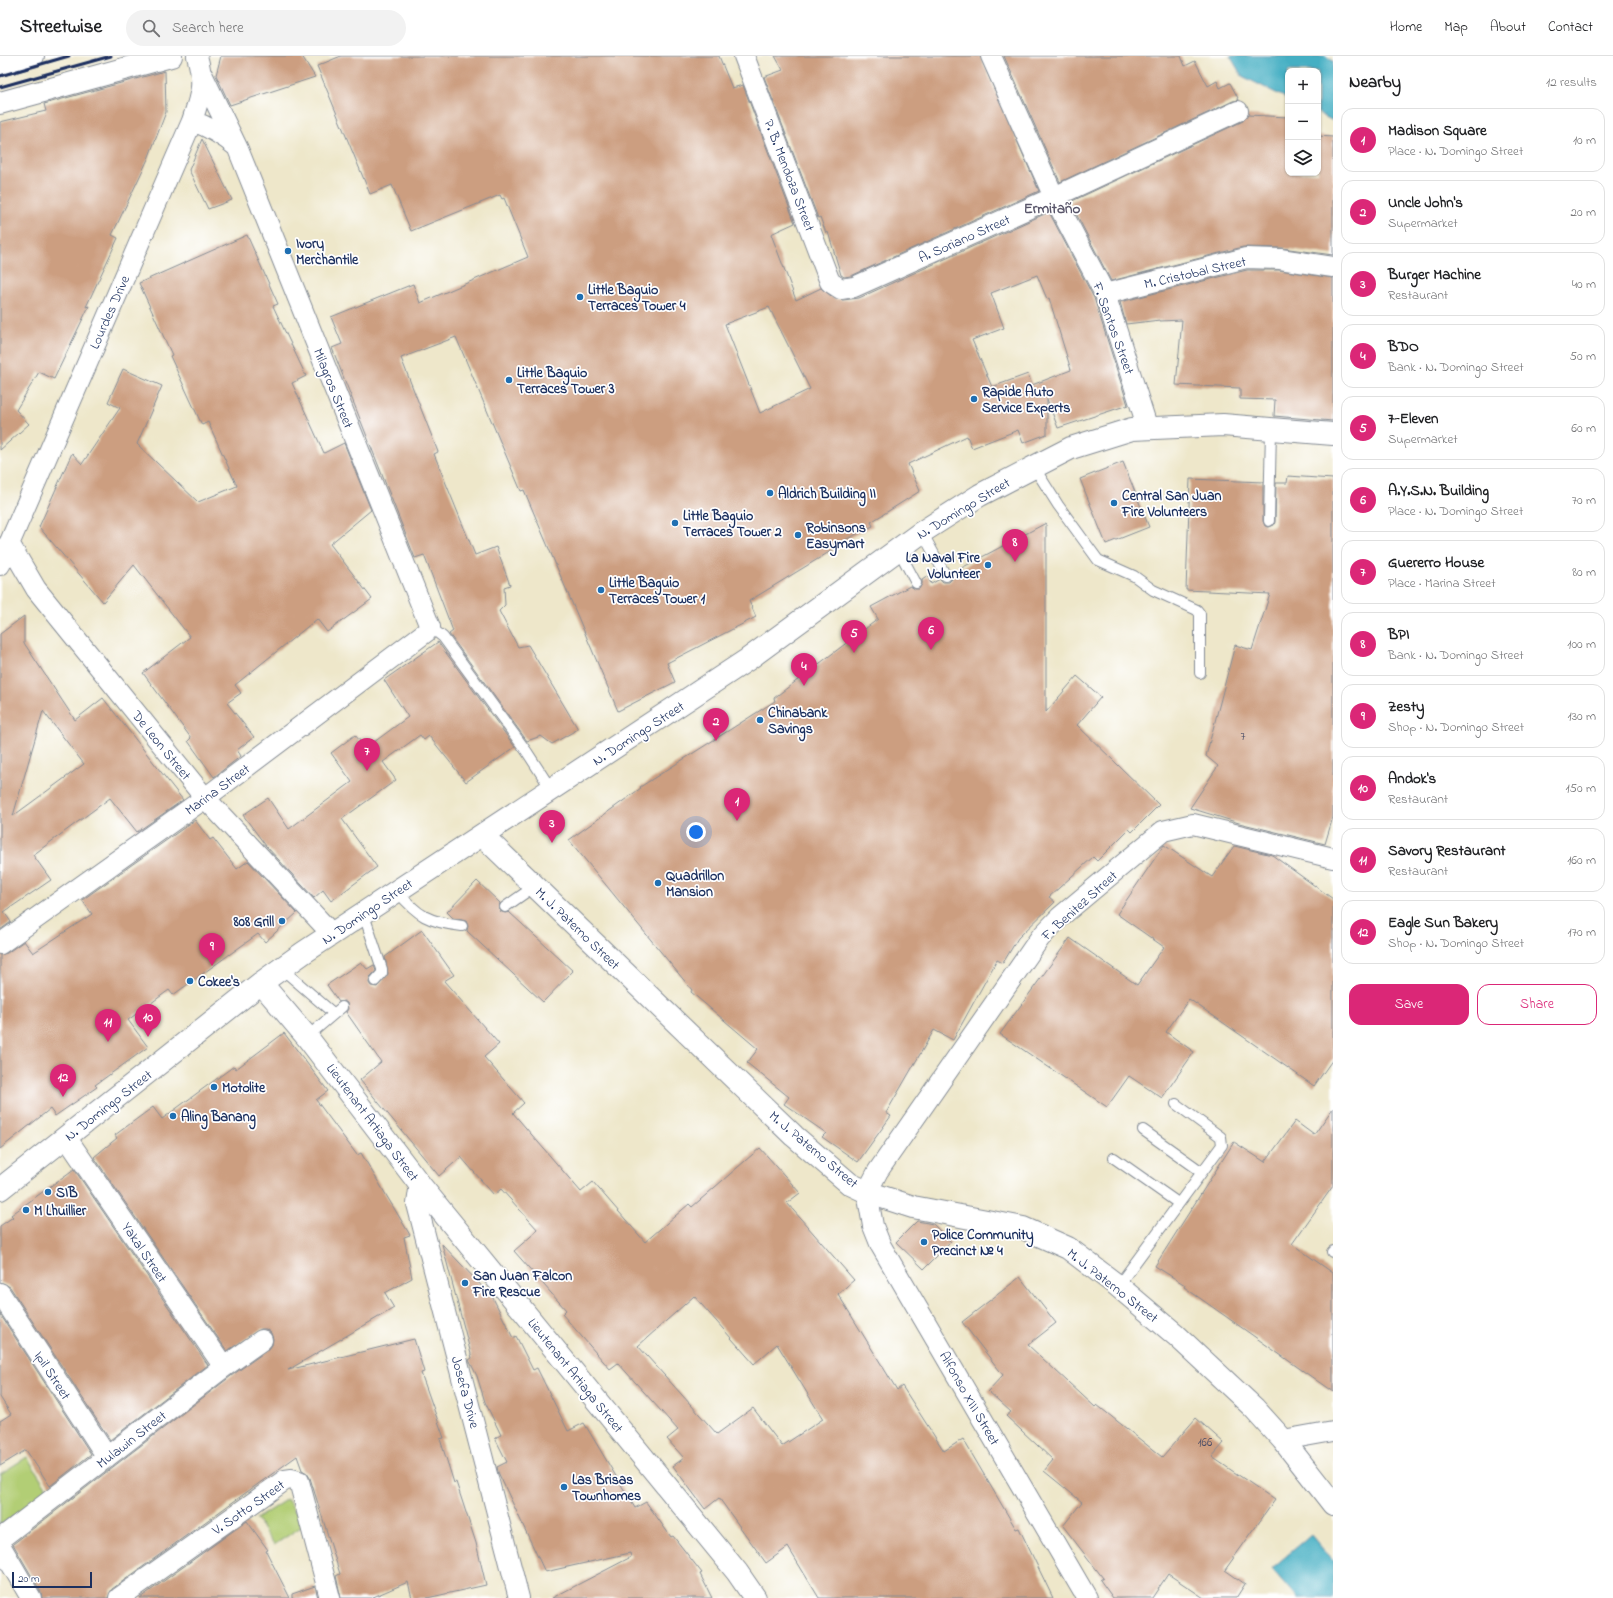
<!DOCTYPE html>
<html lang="en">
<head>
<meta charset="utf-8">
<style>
	:root { --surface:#fff; --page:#f2f2f2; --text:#202124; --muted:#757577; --line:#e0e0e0; --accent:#db2777 }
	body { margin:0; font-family:"Indie Flower",sans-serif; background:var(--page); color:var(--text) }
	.controls { position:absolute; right:12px; top:12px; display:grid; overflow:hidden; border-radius:8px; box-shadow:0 1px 3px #0004 }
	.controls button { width:36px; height:36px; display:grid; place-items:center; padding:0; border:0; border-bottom:1px solid var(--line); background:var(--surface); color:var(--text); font:20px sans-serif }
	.scale { position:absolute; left:12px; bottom:10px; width:80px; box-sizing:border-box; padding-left:4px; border:2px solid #1b2f5e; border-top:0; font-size:11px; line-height:14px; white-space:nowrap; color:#1b2f5e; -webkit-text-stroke:3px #fff; paint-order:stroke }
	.you { position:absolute; left:696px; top:776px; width:14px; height:14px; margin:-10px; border:3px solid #fff; border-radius:50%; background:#1a73e8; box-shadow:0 0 0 6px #1a73e833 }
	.badge { display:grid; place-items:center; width:26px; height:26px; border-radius:50%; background:var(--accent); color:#fff; font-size:13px; font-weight:700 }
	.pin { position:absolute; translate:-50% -33px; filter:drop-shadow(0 1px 2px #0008) }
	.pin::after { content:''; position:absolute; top:21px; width:14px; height:12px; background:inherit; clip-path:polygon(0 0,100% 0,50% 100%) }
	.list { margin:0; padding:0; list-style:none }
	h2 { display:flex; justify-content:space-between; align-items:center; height:52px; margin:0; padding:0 16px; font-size:17px }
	h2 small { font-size:13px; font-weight:400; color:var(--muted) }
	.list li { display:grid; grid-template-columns:26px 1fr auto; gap:12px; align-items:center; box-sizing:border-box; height:64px; margin:0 8px 8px; padding:0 8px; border:1px solid var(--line); border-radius:12px }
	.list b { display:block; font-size:15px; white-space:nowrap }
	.list p { margin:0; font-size:13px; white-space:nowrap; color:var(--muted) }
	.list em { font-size:13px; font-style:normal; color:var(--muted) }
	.actions { display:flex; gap:8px; padding:12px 16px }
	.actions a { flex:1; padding:9px 0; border:1px solid var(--accent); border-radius:12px; text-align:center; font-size:14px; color:var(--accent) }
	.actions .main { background:var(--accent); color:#fff }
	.icon { flex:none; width:22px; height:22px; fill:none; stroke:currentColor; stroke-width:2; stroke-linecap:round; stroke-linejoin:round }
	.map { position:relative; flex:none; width:1333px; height:1542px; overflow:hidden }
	header { display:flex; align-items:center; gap:24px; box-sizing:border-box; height:56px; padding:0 20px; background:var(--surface); border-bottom:1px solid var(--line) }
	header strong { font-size:19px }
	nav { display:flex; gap:22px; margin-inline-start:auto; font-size:14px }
	.search { width:280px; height:36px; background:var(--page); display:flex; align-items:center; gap:10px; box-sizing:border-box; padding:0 14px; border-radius:22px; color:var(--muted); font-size:15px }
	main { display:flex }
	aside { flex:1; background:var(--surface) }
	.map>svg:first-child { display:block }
</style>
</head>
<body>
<header>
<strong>Streetwise</strong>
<div class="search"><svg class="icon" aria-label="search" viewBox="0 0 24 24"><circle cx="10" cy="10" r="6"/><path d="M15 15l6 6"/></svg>Search here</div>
<nav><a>Home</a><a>Map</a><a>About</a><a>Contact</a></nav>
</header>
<main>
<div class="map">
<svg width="1333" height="1542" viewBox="0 0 1333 1542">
	<rect width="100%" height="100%" fill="#fff"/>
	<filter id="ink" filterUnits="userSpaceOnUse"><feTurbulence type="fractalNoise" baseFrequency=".025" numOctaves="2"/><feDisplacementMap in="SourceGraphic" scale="8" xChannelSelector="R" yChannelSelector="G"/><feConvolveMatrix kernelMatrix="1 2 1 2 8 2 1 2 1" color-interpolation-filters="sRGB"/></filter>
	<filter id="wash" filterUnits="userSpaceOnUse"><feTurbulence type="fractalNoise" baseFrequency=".012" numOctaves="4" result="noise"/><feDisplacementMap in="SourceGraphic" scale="16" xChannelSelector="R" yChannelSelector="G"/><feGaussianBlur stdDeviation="0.9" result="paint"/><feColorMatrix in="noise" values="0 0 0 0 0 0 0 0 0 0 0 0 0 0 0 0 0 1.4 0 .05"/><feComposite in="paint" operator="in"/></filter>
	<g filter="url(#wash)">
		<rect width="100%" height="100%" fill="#eee7ca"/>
		<!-- green -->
		<path fill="#b2ce74" stroke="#667e69" d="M27,1401l23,36 -50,32v-51z
			M287,1443l17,26 -30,20 -18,-26z"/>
		<!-- water -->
		<path fill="#44afc3" stroke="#306f90" d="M1230,0h96l7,5v60l-15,-8v-42h-30v28l-46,-23z
			M1311,1479l22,26v37h-35l-26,-30z"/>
		<g id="blocks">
			<!-- building -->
			<path fill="#cc9e80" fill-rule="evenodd" d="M221,0h81l13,21 -85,28 -14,-30z
				M341,0h378l13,32 11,-3 52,138 -24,11 25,66 25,-12 14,11 8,1 16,-2 190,-86 45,86 34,107 -70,23 -11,-29v35l-24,9 -5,-13 -46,18 -5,-12 -59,28 12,27 -49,31 2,4 -30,15 1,2 -95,58 7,16 -89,46 8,19 -57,29 -94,-221 -3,1 -65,-154 -55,21 37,94 -4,2 41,101 21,-8 14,38 -6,2 1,18 -6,6 19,36 10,-2 50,84 -26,15 -11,-8 -14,5 -78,-107 4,-3 -29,-76 -9,3 -83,-210 10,-4 -11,-27 82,-33 7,19 108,-46 -24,-59 -2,1 -2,-4 -89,36 -19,-46 -22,9 -53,-128zM1037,219l10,24 2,-1 22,72 -39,15 -4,-11 -36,13 -20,-47 32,-12 -13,-35zM769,251l41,82 -50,24 -35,-89z
				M775,0h205l59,135 -188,85 -7,1 -3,-2 -13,-43 -2,1 -6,-16 -2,1 -54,-141 19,-7z
				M1004,0h177l4,10 10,-5 13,25 9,-5 3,7 10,-5 9,17 -6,1 -173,81z
				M165,15l1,41 -18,47 -36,76 6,3 -32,69 3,-1 -35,73 -15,-7 -23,38 13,14 -29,26v-328l46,-11 -2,-7z
				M1248,59l40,2v56h30v-37l15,1v118l-51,-7 -39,-1 -132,34 -41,-79 173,-81z
				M202,83l30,61 -24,9 -19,-39z
				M247,179l31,69 -5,2 33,70 -14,7 32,70 20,-10 27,67 -41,34 42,55 -45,33 -10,-13 -82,66 6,8 -14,10 27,34 -17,13 4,6 -27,21 -26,-36 3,-3 -48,-65 47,-36 -56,-72 -31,37 -64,-75 33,-74 10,11 38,-56 -12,-6 15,-33 39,17 -25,58 61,58 39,-16 -29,-64 -6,3 -32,-69 2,-1 -33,-72z
				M1247,214h32l54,8v143l-59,-5 1,-16 -35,-1v-11l-64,-3 6,-65 -22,1v-1l-34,4 -6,-22z
				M1123,406l26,65 -43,17 -26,-65z
				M1288,420l45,3v338l-8,27 -86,-21 -49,-15 28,-42 -12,-10 29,-111 17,5 18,-56 -84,-4 4,-111 73,3v39l2,5 4,1 5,-2 1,-3 1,-39h11z
				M1046,467v189l31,-36 24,21 -24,28 82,80 -27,27 -3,-3 -32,32 -4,-4 -44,40 6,5 -37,36 -15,25 -6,-3 -44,80 -19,-10 -48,83 5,3 -33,46 -36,-25 4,-4 -42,-29 5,-7 -42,-34 11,-14 -67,-57 1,-2 -123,-150 72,-52 -1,-1 135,-86 -1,-3 104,-79 -7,-12 39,-21 5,3h4l3,-5v-4l6,-4 3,8 9,-5 3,3h6l3,-3v-6z
				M24,560v27l51,77 28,-22 80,102 -46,32 -27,-34 -77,57 18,25 -47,32 7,10 -11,8v-296zM43,655l41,53 -71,52z
				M438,586l77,105 -49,35 -37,-46 -5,4 -4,-5 -37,27 13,18 -54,39 35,48 -46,34 -8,-11 -9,8 -48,-52 -23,-31 25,-17 21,31 63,-47 -21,-29 24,-18 11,13 42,-31 -24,-37z
				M195,764l15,20 3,-2 24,31 11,-8 49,52 -32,29 -7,-8 -85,61 -4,-5 -41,30 20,27 -53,38 2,2 -42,29 -5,-7 -50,40v-194l7,-2 17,-12 9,12 59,-39 -10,-14z
				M1164,789l48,32 22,-31 38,9 61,44v160l-19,27 -125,-87 -23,33 28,20 -32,46 -33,-22 -22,31 -107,-73 70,-96 67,47 27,-38 -47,-33z
				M477,825l23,22 -1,4 1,4 5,2 4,-1 64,59 -30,31 -76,-71 1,-5 -2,-5 -13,-3 -6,-6z
				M422,874l32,45 -10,6 55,63 -15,13 40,46 -11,10 68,79 12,-10 52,60 44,-38 3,3 68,-59 40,45 -13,10 67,77 -16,14 59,96 5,-4 42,65 19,-12 53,90 3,-1 34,70h-234l-31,-51 -22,16 -47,-65 -14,11 -32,-43 11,-8 -17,-19 11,-9 -60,-67 -8,6 -48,-55 4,-4 -52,-59 24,-21 -37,-41 -7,6 -33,-38 -22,19 -79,-96 21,-18 -35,-50 2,-3 -1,-6 -3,-2 -5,1 -12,-17 34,-23 6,7 7,-4 2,6 -6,6 -1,6 2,3 6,1 11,-13 -3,-17zM694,1240l60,68 23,-20 46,75 -41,27 -29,-38 -36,26 -79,-88z
				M284,977l44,58 -12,9 41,55 4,-2 49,82 -6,2 8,41 -27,15 9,15 -106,62 126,-31 10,33 -3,1 23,65 -4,1 14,44 2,-1 20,61 10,42 -59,13h-15l-4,-16 -37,16h-30l-5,-22 4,-2 -30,-96 -3,-5 -5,-3 -5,-14 -185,133 -4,9h-66l-1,-6 -28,-48 218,-168 38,-27 3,-4 1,-6 -2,-6 -5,-4h-5l-34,22 -133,-194 23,-19 -2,-3 38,-28 9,12 72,-53 2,3z
				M1333,1052v78l-41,58 41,29v119l-149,-105 1,-2 -30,-19 79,-124 31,20 30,-41 19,14z
				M74,1113l134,196 -98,75 -100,-153 -10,-5v-56l13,-9 -2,-2z
				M917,1165l16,3 18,18 -27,27 -28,-27z
				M442,1188l51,54 20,40 3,-2 17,34 4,-2 31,63 16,-8 51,85 11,-6 25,35 2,-1 29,37 -2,1 12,24h-160l79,-41 -1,-4 -85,19 -47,-100 -1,-5 10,-5 -12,-24 6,-3 -16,-33 -8,-26 -8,-16 3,-2z
				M1020,1221l36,46 -28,22 67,62 2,-2 65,52 34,-39 28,25 -12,14 63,43 -50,70 20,14 -9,14h-32l-36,-24 -16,24h-39l-13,-18 3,-2 -40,-52 19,-24 -38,-31 9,-11 -47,-44 5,-4 -23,-21 15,-16 -41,-53z
				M0,1258l91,140 -41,32 -24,-36 -26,16v-45l11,-7 -11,-17z
				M247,1465l21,29 -2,1 24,47h-150z
				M315,1530l3,12h-26v-4z"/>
		</g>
	</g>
	<g filter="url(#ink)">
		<use href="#blocks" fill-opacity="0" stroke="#848b94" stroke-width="1"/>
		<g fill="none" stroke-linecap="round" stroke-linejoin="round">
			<defs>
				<path id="lane" d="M1034,411l24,38 40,55 36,16 19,14 44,20 3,4v59
					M1269,465l2,-92
					M922,476l24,44
					M898,493l18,34
					M430,571l13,10 84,115 24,37
					M397,835c21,25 31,31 65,35
					M505,851l30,-21
					M363,856l19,57v4l-7,8
					M282,913l51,44
					M307,981l35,-30
					M1143,1074l59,42
					M1114,1102l64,45
					M1332,1196l1,-1
					M1118,1230l104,-141 -1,-8 -45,-33"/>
				<path id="street" d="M744,0l86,226 11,7 13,-2 200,-90 184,-86
					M991,0l63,141 51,97 43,135
					M192,65c18,6 31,14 45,26
					M1105,238l141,-36 34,1 53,8
					M9,487l27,46 169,209 127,136
					M0,509l192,-444c9,-27 13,-37 5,-65
					M0,888l205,-146 221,-166 4,-5 -192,-478 -35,-73
					M66,1081l158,230
					M421,1130l-2,4 -2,14 102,394
					M0,1237l107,164
					M1283,1384l50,-9
					M0,1483l224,-172 38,-27
					M0,1489l31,53
					M119,1542l166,-118 7,-1 7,2 31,117
					M1087,1542l-206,-352 -8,-20 -6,-34 11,-21 162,-233 20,-21 103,-86 30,-7 140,34"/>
				<path id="secondary" d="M483,780l311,300 56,48 17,8 46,15 110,21 45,20 50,38 58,49 78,73 29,32 50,64
					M261,927l46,54 114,149 316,386 18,26
					M0,1133l261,-206 42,-30 444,-293 175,-128 58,-37 54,-28 37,-19 61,-19 91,-4 110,9"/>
				<path id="primary" d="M0,9l33,-9
					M0,47l171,-47"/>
			</defs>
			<!-- lane casing -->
			<use href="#lane" stroke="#848b94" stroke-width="12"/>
			<!-- street casing -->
			<use href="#street" stroke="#848b94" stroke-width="22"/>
			<!-- secondary casing -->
			<use href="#secondary" stroke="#848b94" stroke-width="24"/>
			<!-- primary casing -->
			<use href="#primary" stroke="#848b94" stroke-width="24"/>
			<!-- lane -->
			<use href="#lane" stroke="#fff" stroke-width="10"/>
			<!-- street -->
			<use href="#street" stroke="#fff" stroke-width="20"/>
			<!-- secondary -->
			<use href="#secondary" stroke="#fff" stroke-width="22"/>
			<!-- primary -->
			<use href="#primary" stroke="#fff" stroke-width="22"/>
			<!-- rail -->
			<path stroke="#1b2f5e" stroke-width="3" d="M0,20l69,-20
				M0,31l111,-31"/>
		</g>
	</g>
	<!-- markers -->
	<g fill="#1f6fb2" stroke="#fff" stroke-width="1.5">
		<circle cx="288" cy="195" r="4"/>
		<circle cx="580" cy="241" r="4"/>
		<circle cx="509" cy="324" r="4"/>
		<circle cx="974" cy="343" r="4"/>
		<circle cx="770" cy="437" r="4"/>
		<circle cx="1114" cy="447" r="4"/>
		<circle cx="675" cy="467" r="4"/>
		<circle cx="798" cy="479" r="4"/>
		<circle cx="988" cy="509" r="4"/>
		<circle cx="601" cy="534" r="4"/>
		<circle cx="760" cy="664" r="4"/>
		<circle cx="658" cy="827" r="4"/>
		<circle cx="282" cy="865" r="4"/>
		<circle cx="190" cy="925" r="4"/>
		<circle cx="214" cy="1031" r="4"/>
		<circle cx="173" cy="1060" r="4"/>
		<circle cx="48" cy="1136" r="4"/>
		<circle cx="26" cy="1154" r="4"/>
		<circle cx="924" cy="1186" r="4"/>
		<circle cx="465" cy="1227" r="4"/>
		<circle cx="564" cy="1431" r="4"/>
	</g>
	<g text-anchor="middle" stroke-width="3.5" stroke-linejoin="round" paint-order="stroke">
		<!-- number labels -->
		<g font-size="12" fill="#474b66">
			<text x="1243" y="684">7</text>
			<text x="1205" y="1390">166</text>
		</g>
		<!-- street labels -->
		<g font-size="14" fill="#1b2f5e" stroke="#fff">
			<text transform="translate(790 119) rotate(69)" y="5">P. B. Mendoza Street</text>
			<text transform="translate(964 182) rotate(-24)" y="5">A. Soriano Street</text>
			<text transform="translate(1195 216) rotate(-13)" y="5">M. Cristobal Street</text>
			<text transform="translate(109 256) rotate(-66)" y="5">Lourdes Drive</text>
			<text transform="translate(1114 272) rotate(70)" y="5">F. Santos Street</text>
			<text transform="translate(334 332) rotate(68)" y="5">Milagros Street</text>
			<text transform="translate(963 452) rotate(-31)" y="5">N. Domingo Street</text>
			<text transform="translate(638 677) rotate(-33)" y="5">N. Domingo Street</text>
			<text transform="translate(162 689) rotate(51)" y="5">De Leon Street</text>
			<text transform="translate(217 733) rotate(-36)" y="5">Marina Street</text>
			<text transform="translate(1079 849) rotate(-42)" y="5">F. Benitez Street</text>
			<text transform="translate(367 855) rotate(-34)" y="5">N. Domingo Street</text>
			<text transform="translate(578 872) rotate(44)" y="5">M. J. Paterno Street</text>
			<text transform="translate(108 1049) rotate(-38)" y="5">N. Domingo Street</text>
			<text transform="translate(373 1066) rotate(53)" y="5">Lieutenant Artiaga Street</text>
			<text transform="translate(814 1093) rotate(40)" y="5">M. J. Paterno Street</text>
			<text transform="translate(145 1196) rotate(56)" y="5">Yakal Street</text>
			<text transform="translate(1113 1229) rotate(38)" y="5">M. J. Paterno Street</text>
			<text transform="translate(53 1319) rotate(57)" y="5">Ipil Street</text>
			<text transform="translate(576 1319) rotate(51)" y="5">Lieutenant Artiaga Street</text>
			<text transform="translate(466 1336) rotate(75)" y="5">Josefa Drive</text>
			<text transform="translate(970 1342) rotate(60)" y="5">Alfonso XIII Street</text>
			<text transform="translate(131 1383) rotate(-38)" y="5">Mulawin Street</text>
			<text transform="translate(248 1451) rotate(-35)" y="5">V. Sotto Street</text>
		</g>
		<!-- poi labels -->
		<g font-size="14" font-weight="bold" fill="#1b2f5e" stroke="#fff" text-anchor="start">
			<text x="296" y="192">Ivory<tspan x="296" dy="16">Merchantile</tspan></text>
			<text x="588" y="238">Little Baguio<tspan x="588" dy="16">Terraces Tower 4</tspan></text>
			<text x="517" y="321">Little Baguio<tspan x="517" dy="16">Terraces Tower 3</tspan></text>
			<text x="982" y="340">Rapide Auto<tspan x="982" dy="16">Service Experts</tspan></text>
			<text x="778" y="442">Aldrich Building II</text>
			<text x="1122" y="444">Central San Juan<tspan x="1122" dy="16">Fire Volunteers</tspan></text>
			<text x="683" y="464">Little Baguio<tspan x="683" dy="16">Terraces Tower 2</tspan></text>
			<text x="806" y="476">Robinsons<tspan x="806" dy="16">Easymart</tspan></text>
			<text x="980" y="506" text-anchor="end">La Naval Fire<tspan x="980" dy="16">Volunteer</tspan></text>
			<text x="609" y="531">Little Baguio<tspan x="609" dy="16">Terraces Tower 1</tspan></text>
			<text x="768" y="661">Chinabank<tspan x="768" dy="16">Savings</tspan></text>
			<text x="666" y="824">Quadrillon<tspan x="666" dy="16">Mansion</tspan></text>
			<text x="274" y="870" text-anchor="end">808 Grill</text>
			<text x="198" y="930">Cokee's</text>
			<text x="222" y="1036">Motolite</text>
			<text x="181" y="1065">Aling Banang</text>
			<text x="56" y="1141">SIB</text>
			<text x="34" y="1159">M Lhuillier</text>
			<text x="932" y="1183">Police Community<tspan x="932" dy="16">Precinct № 4</tspan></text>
			<text x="473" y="1224">San Juan Falcon<tspan x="473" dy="16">Fire Rescue</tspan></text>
			<text x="572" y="1428">Las Brisas<tspan x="572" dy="16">Townhomes</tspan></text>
		</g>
		<!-- neighbourhood labels -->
		<g font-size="15" font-weight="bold" fill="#59566a" stroke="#fff">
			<text x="1052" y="157">Ermitaño</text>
		</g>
	</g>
</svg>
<div class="controls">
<button>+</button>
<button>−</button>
<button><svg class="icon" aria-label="layers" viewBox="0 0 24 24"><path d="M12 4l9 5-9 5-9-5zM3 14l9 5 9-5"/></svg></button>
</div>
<div class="scale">20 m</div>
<div class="you"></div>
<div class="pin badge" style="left:737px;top:765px">1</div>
<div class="pin badge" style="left:716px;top:685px">2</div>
<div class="pin badge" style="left:552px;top:787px">3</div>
<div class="pin badge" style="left:804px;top:630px">4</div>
<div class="pin badge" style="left:854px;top:597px">5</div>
<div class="pin badge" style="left:931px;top:594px">6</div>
<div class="pin badge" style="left:367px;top:715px">7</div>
<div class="pin badge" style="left:1015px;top:506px">8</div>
<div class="pin badge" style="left:212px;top:910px">9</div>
<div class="pin badge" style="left:148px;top:981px">10</div>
<div class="pin badge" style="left:108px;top:986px">11</div>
<div class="pin badge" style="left:63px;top:1041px">12</div>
</div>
<aside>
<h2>Nearby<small>12 results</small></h2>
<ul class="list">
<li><span class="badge">1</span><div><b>Madison Square</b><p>Place · N. Domingo Street</p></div><em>10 m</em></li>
<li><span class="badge">2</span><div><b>Uncle John's</b><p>Supermarket</p></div><em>20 m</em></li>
<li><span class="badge">3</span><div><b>Burger Machine</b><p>Restaurant</p></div><em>40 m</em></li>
<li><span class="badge">4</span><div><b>BDO</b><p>Bank · N. Domingo Street</p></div><em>50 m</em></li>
<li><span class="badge">5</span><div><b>7-Eleven</b><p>Supermarket</p></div><em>60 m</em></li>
<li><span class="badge">6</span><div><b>A.Y.S.N. Building</b><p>Place · N. Domingo Street</p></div><em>70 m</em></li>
<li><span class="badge">7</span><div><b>Guererro House</b><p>Place · Marina Street</p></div><em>80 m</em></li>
<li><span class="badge">8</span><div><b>BPI</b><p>Bank · N. Domingo Street</p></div><em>100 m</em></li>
<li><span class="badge">9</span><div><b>Zesty</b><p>Shop · N. Domingo Street</p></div><em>130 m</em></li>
<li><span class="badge">10</span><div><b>Andok's</b><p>Restaurant</p></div><em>150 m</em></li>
<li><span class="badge">11</span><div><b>Savory Restaurant</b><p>Restaurant</p></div><em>160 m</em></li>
<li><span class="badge">12</span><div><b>Eagle Sun Bakery</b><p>Shop · N. Domingo Street</p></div><em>170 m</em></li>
</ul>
<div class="actions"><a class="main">Save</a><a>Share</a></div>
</aside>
</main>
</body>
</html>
